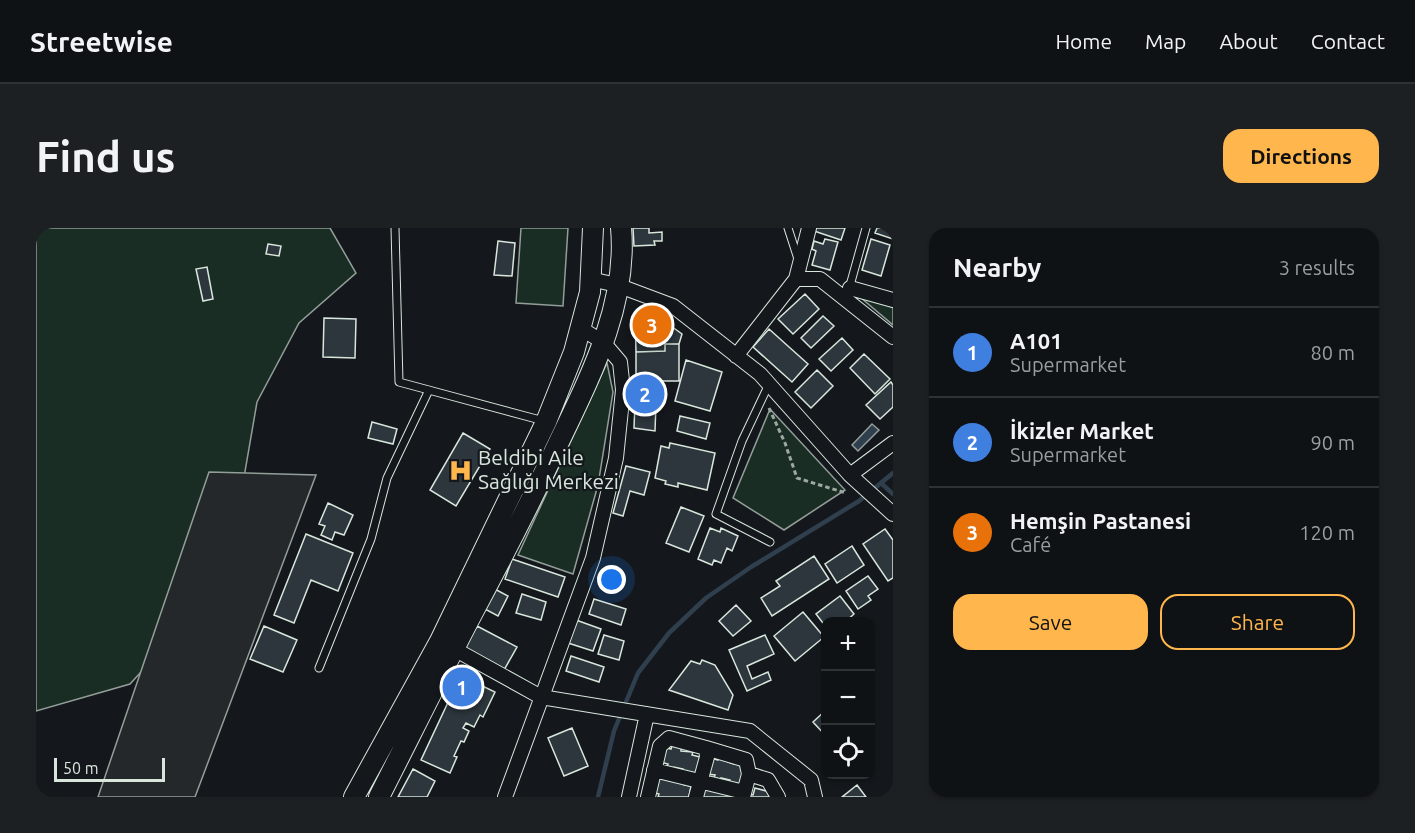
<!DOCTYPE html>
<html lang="en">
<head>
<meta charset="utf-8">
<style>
	:root { --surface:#0f1215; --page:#1d2022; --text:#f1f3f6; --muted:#9b9ea0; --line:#2f3234; --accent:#ffb74d }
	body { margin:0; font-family:Ubuntu,sans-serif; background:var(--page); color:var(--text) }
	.controls { position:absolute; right:18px; bottom:18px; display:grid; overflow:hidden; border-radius:12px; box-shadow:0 2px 4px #0004 }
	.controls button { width:54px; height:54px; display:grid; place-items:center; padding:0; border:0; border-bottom:2px solid var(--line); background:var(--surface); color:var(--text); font:30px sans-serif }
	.scale { position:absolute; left:18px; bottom:15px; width:111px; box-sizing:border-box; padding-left:6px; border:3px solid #d8e6dc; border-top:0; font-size:16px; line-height:21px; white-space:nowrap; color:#d8e6dc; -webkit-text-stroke:4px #14181c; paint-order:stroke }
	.you { position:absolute; left:576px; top:352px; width:21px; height:21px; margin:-15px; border:4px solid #fff; border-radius:50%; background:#1a73e8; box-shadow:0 0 0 9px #1a73e833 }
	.badge { display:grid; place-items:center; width:39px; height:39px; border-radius:50%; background:var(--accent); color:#fff; font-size:20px; font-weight:700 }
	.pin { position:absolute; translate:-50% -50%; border:3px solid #fff; box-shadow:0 2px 6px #0006 }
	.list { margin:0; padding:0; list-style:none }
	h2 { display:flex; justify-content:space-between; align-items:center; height:78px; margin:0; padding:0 24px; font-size:26px }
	h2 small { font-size:20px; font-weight:400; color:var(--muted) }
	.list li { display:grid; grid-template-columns:39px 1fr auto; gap:18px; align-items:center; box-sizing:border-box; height:90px; padding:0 24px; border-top:2px solid var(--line) }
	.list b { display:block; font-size:22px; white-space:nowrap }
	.list p { margin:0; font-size:20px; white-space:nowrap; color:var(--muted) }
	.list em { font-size:20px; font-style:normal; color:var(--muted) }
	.actions { display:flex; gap:12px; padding:18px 24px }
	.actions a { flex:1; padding:14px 0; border:2px solid var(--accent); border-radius:18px; text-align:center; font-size:21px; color:var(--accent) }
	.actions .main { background:var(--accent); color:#111 }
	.icon { flex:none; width:33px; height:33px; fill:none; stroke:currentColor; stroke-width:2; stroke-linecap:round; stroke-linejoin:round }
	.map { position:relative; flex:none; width:857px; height:569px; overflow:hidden; border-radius:18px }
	header { display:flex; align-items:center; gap:36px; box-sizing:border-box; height:84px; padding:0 30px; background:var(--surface); border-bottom:2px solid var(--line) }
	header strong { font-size:28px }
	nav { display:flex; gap:33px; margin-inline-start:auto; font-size:21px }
	.intro { display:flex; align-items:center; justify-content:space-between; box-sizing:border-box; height:144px; padding:0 36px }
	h1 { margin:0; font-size:42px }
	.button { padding:15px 27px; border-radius:18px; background:var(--accent); color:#111; font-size:21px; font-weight:700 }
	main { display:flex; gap:36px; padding:0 36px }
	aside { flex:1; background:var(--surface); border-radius:18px; box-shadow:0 2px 4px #0004 }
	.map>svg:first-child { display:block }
</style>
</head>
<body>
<header>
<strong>Streetwise</strong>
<nav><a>Home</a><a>Map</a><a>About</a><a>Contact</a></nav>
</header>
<div class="intro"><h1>Find us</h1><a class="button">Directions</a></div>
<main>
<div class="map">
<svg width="857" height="569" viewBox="0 0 857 569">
	<rect width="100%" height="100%" fill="#14181c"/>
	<!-- green -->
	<path fill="#1a2d24" stroke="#939e99" stroke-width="1.5" d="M0,0h294l26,45 -57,50 -42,79 -24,139 -62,98 -41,45 -94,27z
		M485,0h47l-5,78 -47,-3z
		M818,64l39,14v19z
		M571,135l6,29 -15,93 -25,89 -55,-19z
		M734,181l75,81 -61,40 -51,-32z"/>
	<!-- parking -->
	<path fill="#24282b" stroke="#939e99" stroke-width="1.5" d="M173,244l107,3 -121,322h-97z"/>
	<!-- water -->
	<path fill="#2f3f4d" stroke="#939e99" stroke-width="1.5" d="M836,196l7,6 -21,21 -6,-6z"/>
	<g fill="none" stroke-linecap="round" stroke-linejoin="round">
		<!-- stream -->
		<path stroke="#2f3f4d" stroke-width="4.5" d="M845,255l12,11
			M562,569l16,-66 24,-58 31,-40 37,-35 45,-31 108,-66 34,-28"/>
	</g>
	<!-- building -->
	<path fill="#2c363c" stroke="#d8e6dc" stroke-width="1.5" d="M597,0h16v5l13,-1v9h-8l1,4 -21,1z
		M779,0h30l-4,12 -27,-9z
		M841,0h16v11l-18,-6z
		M789,11l13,3 -8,28 -18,-5 4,-14 -4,-2 2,-8 9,3z
		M835,11l19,6 -9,31 -19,-6z
		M462,13l17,2 -3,33 -18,-1z
		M232,16l13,2 -2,10 -13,-2z
		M171,39l6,32 -10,2 -7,-32z
		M769,66l14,15 -26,25 -15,-15z
		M599,87l22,1 25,18 -3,10h-14v7l-29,1z
		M787,88l11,10 -23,22 -10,-10z
		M288,90l32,1 -1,39 -32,-1z
		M733,101l39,35 -16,18 -39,-35z
		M806,110l11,12 -22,21 -12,-12z
		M629,116h14v37h-43v-29l29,-1z
		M828,126l26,25 -15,15 -25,-26z
		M650,132l36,12 -12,39 -35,-10z
		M781,142l16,16 -22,22 -16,-16z
		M855,154l2,3v22l-13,12 -14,-14z
		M595,156l30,2 -2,19 -30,-2z
		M599,175l21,1 -1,27 -21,-3z
		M644,188l30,7 -4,16 -29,-8z
		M336,194l25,7 -4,15 -25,-6z
		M427,205l27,16 -34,57 -26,-16z
		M634,215l45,10 -8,37 -29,-7v4l-13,-3 1,-3 -11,-3 6,-32 8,2z
		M590,238l24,6 -6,23 -14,-4 -7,25 -10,-3z
		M292,275l25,12 -9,20 -9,-3 -3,8 -11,-5 4,-9 -6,-2z
		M645,279l23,9 -15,36 -23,-9z
		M674,300l10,4 1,-4 17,8 -6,15 -5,-3 -6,15 -7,-3 -2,5 -14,-6z
		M849,301l8,11v38l-5,3 -25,-37z
		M270,306l47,19 -15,38 -27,-11 -17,43 -20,-8z
		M816,318l12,19 -27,18 -12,-19z
		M778,328l15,23 -57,37 -11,-18 19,-12 -4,-5z
		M476,331l53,18 -7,20 -53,-18z
		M832,348l10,13 -10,7 3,4 -13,9 -12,-18z
		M455,359l17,9 -10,20 -17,-9z
		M486,366l24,8 -5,18 -25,-7z
		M804,368l14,18 -9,8h-19v5l-10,-13z
		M558,371l32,10 -5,16 -32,-11z
		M700,377l15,16 -18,15 -14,-15z
		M767,384l21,25 -29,24 -21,-25z
		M540,392l25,9 -8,22 -25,-8z
		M228,398l33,14 -14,32 -33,-13z
		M441,398l40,21 -13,23 -40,-21z
		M568,407l20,6 -5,19 -21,-6z
		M729,407l9,19 -27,12 5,13 16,-7 3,8 -24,11 -18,-41z
		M535,428l33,11 -5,15 -33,-11z
		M666,432l13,5 18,30 -5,15 -59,-20 22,-29 9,3z
		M432,451l27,13 -12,25 -3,-2 -6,12 -8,-4 -3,5 6,3 -5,11 -3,-1 -7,15 3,1 -7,16 -29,-13 30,-64 7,4z
		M790,482v26l-13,-14z
		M536,500l16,38 -24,10 -16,-38z
		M636,518l9,2v3l12,1 -1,3 8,2 -5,18h-14l2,-6 -9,-2 -2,5 -6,-2 2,-6 -8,-2 4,-15 7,2z
		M683,529l10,2 -1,3 6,2 1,-3 6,2 -1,3 7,2 -4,18h-15l2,-6 -9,-2 -1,5 -7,-2 2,-6 -8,-1 4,-16 7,2z
		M377,541l22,12 -8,16h-29z
		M620,549l29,5 -1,3 7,1 -2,11h-31l1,-3 -7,-2z
		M821,557l9,12h-24z
		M666,560l30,5 -1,3 4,1h-35z
		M719,560l15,4 -1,5h-22v-3l6,1z"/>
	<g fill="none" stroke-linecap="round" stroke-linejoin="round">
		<defs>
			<path id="lane" d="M359,0l4,154 145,39
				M752,0l10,31
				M813,61l17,-61
				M733,156l-27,57 -26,73 54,28
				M283,440l52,-129 16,-61 42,-88"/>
			<path id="street" d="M554,51l27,6 56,21 87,68 90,101 43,-32
				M760,51h24l73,58
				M814,60l43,12
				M700,128l60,-77 13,-51
				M814,247l43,39
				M411,417l94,52 209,34 61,49 4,17
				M670,520l40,12 3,14 -6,23
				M618,542l90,22
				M713,546l19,6 10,17
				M469,569l88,-239 23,-100 7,-68 -3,-28 -17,-20 -23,-14
				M593,569l18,-83
				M612,569l12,-51 9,-8 37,10 1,9 -11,40"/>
			<path id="secondary" d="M318,569l86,-156 106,-219 28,-70 16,-60 3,-64
				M343,569c31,-61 61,-122 93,-183 30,-56 59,-113 86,-170 32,-67 70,-140 63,-216"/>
		</defs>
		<!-- lane casing -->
		<use href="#lane" stroke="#d8e6dc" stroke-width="9"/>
		<!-- street casing -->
		<use href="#street" stroke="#d8e6dc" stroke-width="16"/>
		<!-- secondary casing -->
		<use href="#secondary" stroke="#d8e6dc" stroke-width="22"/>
		<!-- path -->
		<path stroke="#9da8a2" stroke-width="3" stroke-dasharray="4.5 3" stroke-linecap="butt" d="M733,180l16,35 12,35 49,15"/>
		<!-- lane -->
		<use href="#lane" stroke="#14181c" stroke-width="7"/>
		<!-- street -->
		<use href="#street" stroke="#14181c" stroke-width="14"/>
		<!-- secondary -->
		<use href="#secondary" stroke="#14181c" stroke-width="20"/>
	</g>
	<!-- icons -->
	<defs>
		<symbol id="hospital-bare" viewBox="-9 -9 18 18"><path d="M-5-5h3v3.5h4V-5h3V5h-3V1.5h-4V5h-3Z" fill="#ffb74d" stroke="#14181c" stroke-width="2.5" paint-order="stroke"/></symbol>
	</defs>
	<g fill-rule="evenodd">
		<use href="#hospital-bare" x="408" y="226" width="33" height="33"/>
	</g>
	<g text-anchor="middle" stroke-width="4.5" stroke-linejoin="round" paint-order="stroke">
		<!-- poi labels -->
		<g font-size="21" fill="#d8e6dc" stroke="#14181c" text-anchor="start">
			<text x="442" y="237">Beldibi Aile<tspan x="442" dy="24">Sağlığı Merkezi</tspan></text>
		</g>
	</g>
</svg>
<div class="controls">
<button>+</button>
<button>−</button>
<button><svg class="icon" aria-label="locate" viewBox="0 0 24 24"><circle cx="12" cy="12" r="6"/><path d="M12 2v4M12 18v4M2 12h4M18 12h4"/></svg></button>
</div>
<div class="scale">50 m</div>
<div class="you"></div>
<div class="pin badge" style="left:426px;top:459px;background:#3f7fe0">1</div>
<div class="pin badge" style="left:609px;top:166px;background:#3f7fe0">2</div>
<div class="pin badge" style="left:616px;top:97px;background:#e8710a">3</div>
</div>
<aside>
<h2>Nearby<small>3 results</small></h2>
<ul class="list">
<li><span class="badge" style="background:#3f7fe0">1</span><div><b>A101</b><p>Supermarket</p></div><em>80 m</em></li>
<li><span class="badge" style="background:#3f7fe0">2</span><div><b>İkizler Market</b><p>Supermarket</p></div><em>90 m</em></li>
<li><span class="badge" style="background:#e8710a">3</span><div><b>Hemşin Pastanesi</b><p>Café</p></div><em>120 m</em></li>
</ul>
<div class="actions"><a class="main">Save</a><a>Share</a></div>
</aside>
</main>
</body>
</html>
